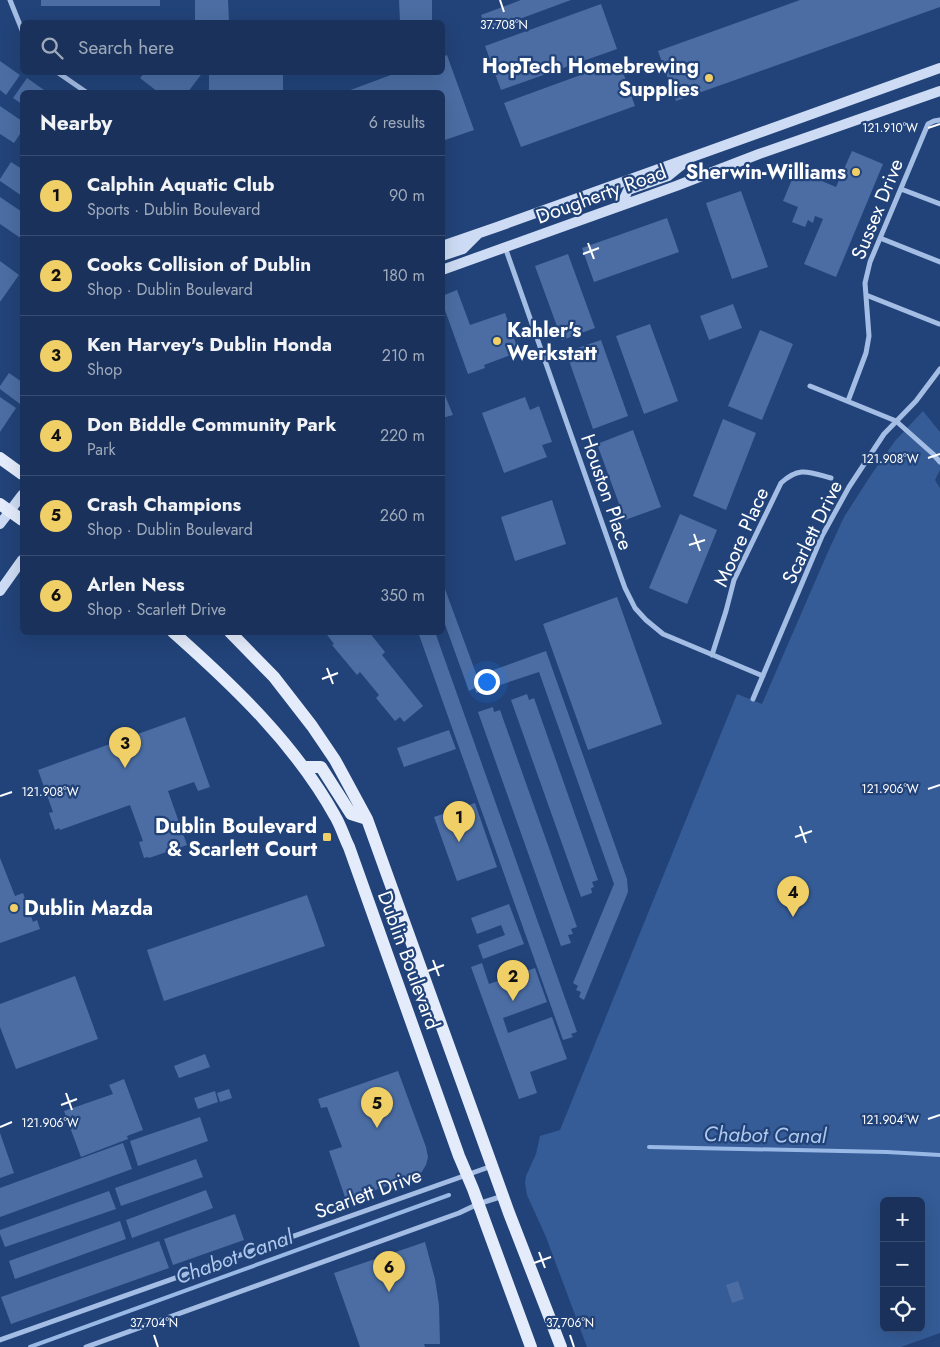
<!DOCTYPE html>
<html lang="en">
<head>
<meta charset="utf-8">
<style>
	:root { --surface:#1a325b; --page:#233a61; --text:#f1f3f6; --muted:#9faabb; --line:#384d71; --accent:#f0cf66 }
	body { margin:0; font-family:Jost,sans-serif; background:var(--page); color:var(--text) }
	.controls { position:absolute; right:15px; bottom:15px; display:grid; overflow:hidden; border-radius:8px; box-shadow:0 5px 20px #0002 }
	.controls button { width:45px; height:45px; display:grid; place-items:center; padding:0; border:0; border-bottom:1px solid var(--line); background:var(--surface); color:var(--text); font:25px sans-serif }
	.you { position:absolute; left:486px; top:681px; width:18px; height:18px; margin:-12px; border:4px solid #fff; border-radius:50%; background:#1a73e8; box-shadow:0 0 0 8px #1a73e833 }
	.badge { display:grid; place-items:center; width:32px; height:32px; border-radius:50%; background:var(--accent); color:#111; font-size:16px; font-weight:700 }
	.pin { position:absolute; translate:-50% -41px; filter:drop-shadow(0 1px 2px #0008) }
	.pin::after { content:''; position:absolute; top:26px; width:18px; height:15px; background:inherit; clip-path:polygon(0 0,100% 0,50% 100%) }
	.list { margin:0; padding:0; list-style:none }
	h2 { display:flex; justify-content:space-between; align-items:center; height:65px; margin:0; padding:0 20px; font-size:21px }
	h2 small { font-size:16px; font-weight:400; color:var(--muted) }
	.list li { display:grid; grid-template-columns:32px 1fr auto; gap:15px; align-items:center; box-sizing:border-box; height:80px; padding:0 20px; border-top:1px solid var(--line) }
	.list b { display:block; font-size:19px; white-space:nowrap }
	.list p { margin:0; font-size:16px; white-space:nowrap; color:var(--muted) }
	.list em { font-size:16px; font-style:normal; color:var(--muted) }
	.icon { flex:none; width:28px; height:28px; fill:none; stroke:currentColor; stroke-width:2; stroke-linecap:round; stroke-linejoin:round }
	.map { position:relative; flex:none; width:940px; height:1347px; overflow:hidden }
	.search { position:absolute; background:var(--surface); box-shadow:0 5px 20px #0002; left:20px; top:20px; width:425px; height:55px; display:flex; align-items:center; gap:12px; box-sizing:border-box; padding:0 18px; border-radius:8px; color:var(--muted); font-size:19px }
	.panel { position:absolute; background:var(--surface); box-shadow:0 5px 20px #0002; left:20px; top:90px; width:425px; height:545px; border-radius:8px }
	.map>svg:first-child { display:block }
</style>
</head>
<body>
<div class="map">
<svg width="940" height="1347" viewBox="0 0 940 1347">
	<rect width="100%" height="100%" fill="#224379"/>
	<!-- green -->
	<path fill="#355c97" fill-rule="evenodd" d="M923,411l17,21v38l-5,10 5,8v845l-39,14h-314l-41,-110 -19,-42 -2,-12 1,-7 10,-22 4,-18 20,-6 177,-436 25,10 65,-150 17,-37 27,-42 24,-34zM884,1201h37v127h-37z"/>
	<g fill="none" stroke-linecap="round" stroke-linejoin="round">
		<!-- stream -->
		<path stroke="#98b8e5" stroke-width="4" d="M649,1147l238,5 53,3
			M30,1347l419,-152"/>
	</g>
	<!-- building -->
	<path fill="#4b6da3" d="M41,0h119v6h-119z
		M195,0h33l1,22h-34z
		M399,0h33v22h-32z
		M521,0h50l-84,31 -6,-16z
		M800,0h140v7l-264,94 -18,-50z
		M601,4l16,45 -116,41 -16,-44z
		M447,55l27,75 -32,11v-49h-97l54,-20h43v-15z
		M0,61l20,14 -14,20 -6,-5z
		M619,61l16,45 -114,41 -17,-44z
		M145,72h58l-15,20h-30l-18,-14z
		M209,72h74v20h-74z
		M27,78l20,14h-25v12l-9,-6z
		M0,106l22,15v10l-8,12 -14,-9z
		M852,151l31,13 -47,113 -32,-13 19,-45 -8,-3 -2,7 -5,-3 -3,7 -13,-5 6,-15 -15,-6 13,-31 40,17z
		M11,162l11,7v27l-22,-15v-2z
		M741,191l27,76 -36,12 -26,-76z
		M0,197l22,15v27l-22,-15z
		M667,218l12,34 -85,30 -12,-34z
		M568,254l27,74 -33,12 -27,-74z
		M0,261l19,14 -19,27z
		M457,290l13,35 35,-12 14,39 -35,13 1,3 -17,6 -26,-72v-6z
		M733,304l9,24 -33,12 -9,-24z
		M650,324l28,77 -34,13 -28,-78z
		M760,330l33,14 -31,76 -34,-14z
		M601,340l27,76 -35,13 -27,-77z
		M9,373l13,9v19l-2,3 -20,-15v-3z
		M442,388l11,27 -11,3z
		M0,397l16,11 -16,24z
		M525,397l5,13 9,-4 13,36 -10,3 5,12 -43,16 -22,-60z
		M723,419l33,14 -30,77 -33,-14z
		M633,430l28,77 -36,13 -28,-76z
		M552,500l14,44 -51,17 -14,-44z
		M680,514l37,16 -30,74 -38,-16z
		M442,581l35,95 69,-25 81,228 1,13 -44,108 -5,-3 2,-5 -5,-2 2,-4 -5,-3 41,-99 -75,-212 -63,21 -1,-5 -6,3 -27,-75z
		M617,597l45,127 -74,26 -45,-126z
		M325,632h44l16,20 -3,3 41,51 -19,16 -4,-5 -5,4 -19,-23 3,-3 -19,-23 -3,3 -25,-30 2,-1z
		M418,632h17l142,400 -6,2 2,3 -10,3z
		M527,694l2,6 5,-2 64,182 -6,2 2,5 -3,1 1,5 -11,4 -70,-197z
		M493,707l1,5 6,-2 77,217 -6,2 2,5 -5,1 3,8 -10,3 -83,-234z
		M185,717l25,70 -12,4 -4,-9 -26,9 19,54 -38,13 -1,-1 -4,1 -5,-16 4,-1 -13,-36 -70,25 -1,-2 -4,2 -6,-17 4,-1 -15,-42z
		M449,730l7,19 -52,18 -7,-19z
		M475,803l22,64 -40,14 -23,-64z
		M0,858l15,38 8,-3 10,29 4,-2 3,9 -40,14z
		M307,895l18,51 -161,55 -17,-51z
		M509,904l15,40 -41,15 -5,-14 27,-10 -4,-10 -24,9 -6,-16z
		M482,963l7,21 46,-16 12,34 -44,16 5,15 44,-16 15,42 -37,13 7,21 -18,6 -48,-132z
		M75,976l23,63 -82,30 -16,-42v-23z
		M205,1054l5,13 -31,11 -5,-12z
		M398,1071l28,76 2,10 -2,8 -5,8 -8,4 -67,23 -17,-49 13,-4 -15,-40 -6,1 -3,-9z
		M124,1079l19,51 -16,6 1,3 -47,18 -17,-46 49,-17 -4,-9z
		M229,1089l3,9 -12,4 -3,-9z
		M215,1091l3,11 -20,7 -4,-11z
		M200,1117l8,24 -70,25 -8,-25z
		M0,1133l14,40 -14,5z
		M123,1143l9,26 -132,48v-29z
		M196,1159l7,18 -82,29 -6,-18z
		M206,1190l7,18 -81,30 -6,-18z
		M109,1191l7,18 -111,38 -5,-13v-4z
		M235,1214l9,26 -71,25 -9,-26z
		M120,1221l6,18 -111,40 -6,-18z
		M159,1241l10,27 -158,56 -10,-27z
		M425,1242l10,37 4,26 1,39h-16l1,3h-65l-26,-74z
		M738,1281l6,18 -12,4 -6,-18z"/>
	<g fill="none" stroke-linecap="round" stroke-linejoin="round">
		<!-- minor -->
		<path stroke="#a4bde4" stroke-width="5" d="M10,0l12,30
			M57,72l29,20
			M901,189l39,15
			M880,238l60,24
			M505,247l116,330 4,11 10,20 11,12 17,14 100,42
			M866,295l73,29
			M810,386l86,35 37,33 7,8
			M848,401l18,-48 3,-17 -4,-53 5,-21 58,-138 6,-3 6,-1
			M712,655l14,-44 8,-31 47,-97c18,-17 28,-11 50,-5
			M753,699l69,-163 27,-49 35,-53 32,-33 24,-32
			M0,1340l492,-174
			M86,1347l373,-134 19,-9 25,-8"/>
		<!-- secondary -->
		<path stroke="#cddcf4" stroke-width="10" d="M621,205l7,-15 40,-14 16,-13
			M442,246l55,-19 443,-159
			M442,256l21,-7 14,-14
			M442,270l234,-84 83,-32 181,-63
			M0,524l22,-29
			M0,591l22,-31"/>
		<!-- primary -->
		<path stroke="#e4ecfc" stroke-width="12" d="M0,458l22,16
			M0,504l22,16
			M173,632c61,54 122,112 162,184 6,10 9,21 14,31l110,309 14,33 58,158
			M230,632l44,45 38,49 23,34 32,59 142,394 52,134
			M303,767h18l30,47 16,5"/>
	</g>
	<!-- ticks -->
	<path fill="none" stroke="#fff" stroke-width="2" d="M500,0l4,12M928,128l12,-4M588,243l6,16M583,254l16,-6M928,458l12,-4M694,534l6,17M689,545l16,-5M327,668l6,16M322,679l16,-6M928,789l12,-4M0,796l12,-4M800,826l6,17M795,837l17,-6M433,960l6,16M428,971l16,-6M66,1093l6,17M61,1105l16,-6M928,1119l12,-4M0,1127l12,-5M539,1252l6,16M534,1263l17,-6M154,1335l4,12M570,1335l4,12"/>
	<!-- markers -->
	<g fill="#f0cf66" stroke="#224379" stroke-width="2">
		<circle cx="709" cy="78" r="5"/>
		<circle cx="856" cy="172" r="5"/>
		<circle cx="497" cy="341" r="5"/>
		<rect x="322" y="832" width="10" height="10" rx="2.5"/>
		<circle cx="14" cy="908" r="5"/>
	</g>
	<g text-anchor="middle" stroke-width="4.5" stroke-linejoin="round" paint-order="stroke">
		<!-- poi labels -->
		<g font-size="20" font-weight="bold" fill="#fff" stroke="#224379" text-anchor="end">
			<text x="699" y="73">HopTech Homebrewing<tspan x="699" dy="23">Supplies</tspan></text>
			<text x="846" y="179">Sherwin-Williams</text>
			<text x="507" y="337" text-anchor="start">Kahler's<tspan x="507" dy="23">Werkstatt</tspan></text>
			<text x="317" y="833">Dublin Boulevard<tspan x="317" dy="23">&amp; Scarlett Court</tspan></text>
			<text x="24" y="915" text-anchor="start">Dublin Mazda</text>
		</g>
		<!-- street labels -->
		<g font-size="20" fill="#fff" stroke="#224379">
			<text transform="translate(601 194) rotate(-20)" y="7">Dougherty Road</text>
			<text transform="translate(877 209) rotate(-68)" y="7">Sussex Drive</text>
			<text transform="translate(607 492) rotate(71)" y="7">Houston Place</text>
			<text transform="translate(812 532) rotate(-64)" y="7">Scarlett Drive</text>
			<text transform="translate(741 537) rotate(-66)" y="7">Moore Place</text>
			<text transform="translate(409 960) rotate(70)" y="7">Dublin Boulevard</text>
			<text transform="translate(368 1193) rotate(-20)" y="7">Scarlett Drive</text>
		</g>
		<!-- water labels -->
		<g font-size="21" font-style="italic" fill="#afc8ec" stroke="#224379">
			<text transform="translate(765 1135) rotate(1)" y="7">Chabot Canal</text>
			<text transform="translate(234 1257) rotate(-20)" y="7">Chabot Canal</text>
		</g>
	</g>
	<g font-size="12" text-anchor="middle" fill="#fff" stroke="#224379" stroke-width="4.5" stroke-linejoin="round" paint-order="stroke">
		<text x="504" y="29">37.708°N</text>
		<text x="890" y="132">121.910°W</text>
		<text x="890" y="463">121.908°W</text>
		<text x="890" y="793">121.906°W</text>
		<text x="50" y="796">121.908°W</text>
		<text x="890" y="1124">121.904°W</text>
		<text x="50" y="1127">121.906°W</text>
		<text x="154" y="1327">37.704°N</text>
		<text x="570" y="1327">37.706°N</text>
	</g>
</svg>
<div class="controls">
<button>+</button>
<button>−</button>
<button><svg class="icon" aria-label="locate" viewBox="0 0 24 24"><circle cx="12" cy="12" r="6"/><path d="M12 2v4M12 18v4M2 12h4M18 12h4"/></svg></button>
</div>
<div class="you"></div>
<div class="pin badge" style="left:459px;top:842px">1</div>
<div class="pin badge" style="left:513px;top:1001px">2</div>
<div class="pin badge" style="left:125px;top:768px">3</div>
<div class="pin badge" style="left:793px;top:917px">4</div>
<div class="pin badge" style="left:377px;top:1128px">5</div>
<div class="pin badge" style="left:389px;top:1292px">6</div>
<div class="search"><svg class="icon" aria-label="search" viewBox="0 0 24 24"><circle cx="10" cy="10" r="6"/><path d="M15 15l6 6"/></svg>Search here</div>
<section class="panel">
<h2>Nearby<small>6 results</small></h2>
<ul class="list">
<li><span class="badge">1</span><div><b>Calphin Aquatic Club</b><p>Sports · Dublin Boulevard</p></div><em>90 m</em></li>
<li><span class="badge">2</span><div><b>Cooks Collision of Dublin</b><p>Shop · Dublin Boulevard</p></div><em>180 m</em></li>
<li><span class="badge">3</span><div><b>Ken Harvey's Dublin Honda</b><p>Shop</p></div><em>210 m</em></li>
<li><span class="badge">4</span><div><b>Don Biddle Community Park</b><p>Park</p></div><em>220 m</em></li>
<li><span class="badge">5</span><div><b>Crash Champions</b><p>Shop · Dublin Boulevard</p></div><em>260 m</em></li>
<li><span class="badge">6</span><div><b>Arlen Ness</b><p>Shop · Scarlett Drive</p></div><em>350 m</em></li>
</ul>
</section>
</div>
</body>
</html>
